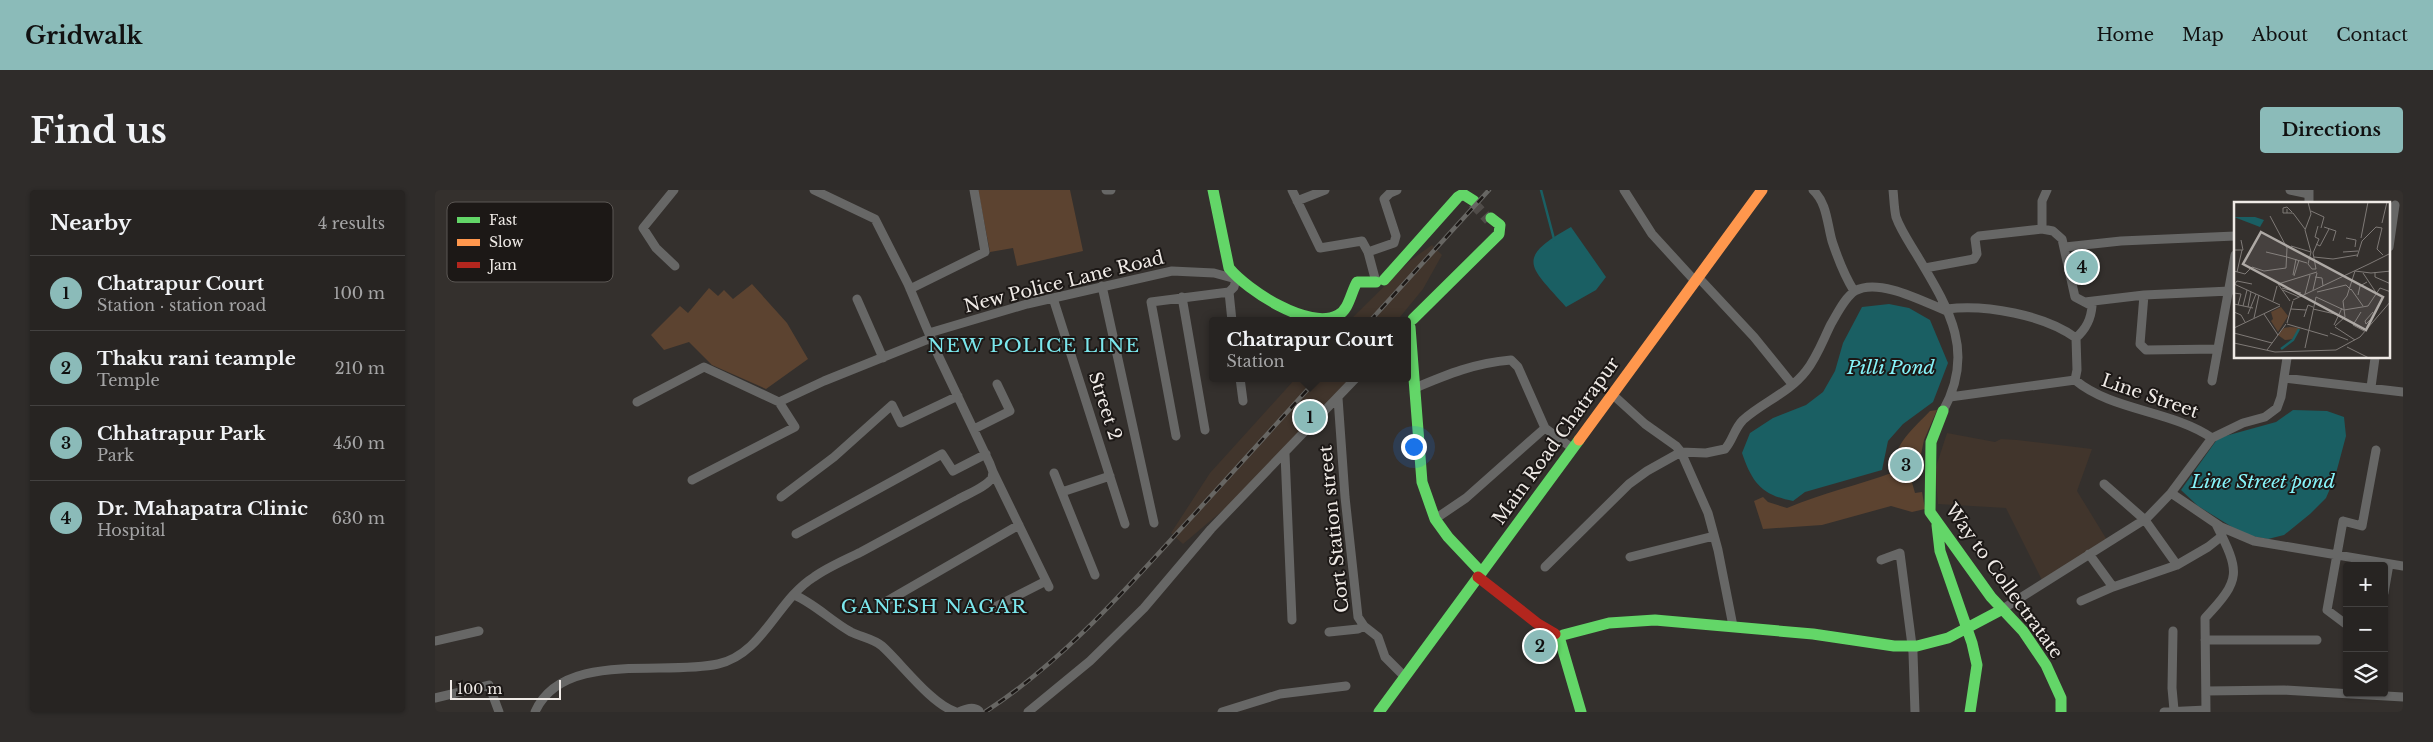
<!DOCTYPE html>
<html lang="en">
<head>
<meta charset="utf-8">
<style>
	:root { --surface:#272422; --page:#2f2c2a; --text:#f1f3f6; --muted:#a4a4a5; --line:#434140; --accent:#8bbbb9 }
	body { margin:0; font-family:"Libre Baskerville",serif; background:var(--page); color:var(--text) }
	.controls { position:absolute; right:15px; bottom:15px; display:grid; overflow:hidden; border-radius:5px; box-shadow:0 1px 4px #0004 }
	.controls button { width:45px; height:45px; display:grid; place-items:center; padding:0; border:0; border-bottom:1px solid var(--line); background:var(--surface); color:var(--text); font:25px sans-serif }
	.scale { position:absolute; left:15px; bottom:12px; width:111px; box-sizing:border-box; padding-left:5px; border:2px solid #efeae6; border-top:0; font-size:14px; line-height:18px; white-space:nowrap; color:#efeae6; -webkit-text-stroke:4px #1c1816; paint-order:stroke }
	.you { position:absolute; left:978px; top:256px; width:18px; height:18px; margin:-12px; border:4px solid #fff; border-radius:50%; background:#1a73e8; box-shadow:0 0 0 8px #1a73e833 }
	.badge { display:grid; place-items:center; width:32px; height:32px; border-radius:50%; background:var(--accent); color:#111; font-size:16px; font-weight:700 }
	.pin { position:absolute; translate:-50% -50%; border:2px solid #fff; box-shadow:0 1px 5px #0006 }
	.popup { position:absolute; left:774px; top:127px; width:202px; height:65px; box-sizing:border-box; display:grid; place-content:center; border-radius:5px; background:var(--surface); filter:drop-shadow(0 1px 4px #0005); font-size:16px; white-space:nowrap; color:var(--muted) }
	.popup b { font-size:19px; color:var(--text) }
	.popup::after { content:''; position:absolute; left:50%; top:100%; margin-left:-10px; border:10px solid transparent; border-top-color:var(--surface) }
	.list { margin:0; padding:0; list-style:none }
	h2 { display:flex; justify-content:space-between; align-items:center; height:65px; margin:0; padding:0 20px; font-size:21px }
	h2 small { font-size:16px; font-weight:400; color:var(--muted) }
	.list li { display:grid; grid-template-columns:32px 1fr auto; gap:15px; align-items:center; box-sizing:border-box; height:75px; padding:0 20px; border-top:1px solid var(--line) }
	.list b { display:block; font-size:19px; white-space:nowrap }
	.list p { margin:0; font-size:16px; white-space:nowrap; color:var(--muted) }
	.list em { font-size:16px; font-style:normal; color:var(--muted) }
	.icon { flex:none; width:28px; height:28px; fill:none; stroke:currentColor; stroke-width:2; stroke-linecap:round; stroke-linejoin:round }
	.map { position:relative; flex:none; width:1968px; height:522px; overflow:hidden; border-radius:5px }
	header { display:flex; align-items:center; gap:30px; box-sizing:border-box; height:70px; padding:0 25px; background:var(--accent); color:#111 }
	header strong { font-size:24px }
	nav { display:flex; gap:28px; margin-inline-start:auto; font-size:18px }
	.intro { display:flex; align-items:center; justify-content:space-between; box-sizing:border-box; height:120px; padding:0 30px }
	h1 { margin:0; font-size:35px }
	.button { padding:12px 22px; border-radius:5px; background:var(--accent); color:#111; font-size:18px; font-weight:700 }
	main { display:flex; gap:30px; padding:0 30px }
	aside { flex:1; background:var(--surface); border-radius:5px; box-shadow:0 1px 4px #0004 }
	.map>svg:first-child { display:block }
</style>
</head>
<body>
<header>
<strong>Gridwalk</strong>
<nav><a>Home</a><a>Map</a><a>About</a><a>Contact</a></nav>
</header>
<div class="intro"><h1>Find us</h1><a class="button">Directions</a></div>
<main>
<aside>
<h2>Nearby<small>4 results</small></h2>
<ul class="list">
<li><span class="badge">1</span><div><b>Chatrapur Court</b><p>Station · station road</p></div><em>100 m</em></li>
<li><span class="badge">2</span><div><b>Thaku rani teample</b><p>Temple</p></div><em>210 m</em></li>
<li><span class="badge">3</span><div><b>Chhatrapur Park</b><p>Park</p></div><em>450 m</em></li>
<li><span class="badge">4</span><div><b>Dr. Mahapatra Clinic</b><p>Hospital</p></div><em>630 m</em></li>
</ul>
</aside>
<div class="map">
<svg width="1968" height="522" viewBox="0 0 1968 522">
	<rect width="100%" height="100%" fill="#34302d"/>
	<!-- built -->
	<path fill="#41352c" d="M997,55l10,10 -19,34 -23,28v4h-51l62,-61z
		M861,188h56l-117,122 -52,44 -12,-11 39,-60z
		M1512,243l48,9 6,-3 16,1 75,9 -15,42 30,49 -65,40 -36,-72 -68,-4 -3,-34z"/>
	<!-- green -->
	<path fill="#5c4330" d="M543,0h92l13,61 -66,15 -4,-18 -23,4z
		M317,94l35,39 21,36 -42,30 -54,-24 -23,-23 -25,8 -13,-15 29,-29 8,7 21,-25 9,8 6,-6 9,9z
		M1502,220l-13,30 -8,38 -5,1 4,14 7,-1 3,17 -13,3 -21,-6 -69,19 -59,4 -9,-28 9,-4 5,5 19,6c35,-15 72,-23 107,-36 -2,-27 19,-43 36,-61z"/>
	<!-- water -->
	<path fill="#1a5f63" d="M1136,37l35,50 -10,13 -30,17c-35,-40 -53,-48 5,-80z
		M1454,114l20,4 21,12 18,43 -15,39 -30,22 -15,17 -6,29 -77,22 -12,9c-32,-6 -41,-19 -51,-48l8,-20 23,-15 33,-13 17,-13 12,-21 8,-28 19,-36z
		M1858,220l34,1 17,6 2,19 -11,41 -9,21 -16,16 -26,21 -16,4 -23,-4 -47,-29 -17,-16 37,-52 58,-16z"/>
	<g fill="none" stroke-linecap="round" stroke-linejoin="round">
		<!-- stream -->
		<path stroke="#1a5f63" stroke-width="2.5" d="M1106,0l13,49"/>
		<!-- secondary-tunnel -->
		<path stroke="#504c49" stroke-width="11" stroke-dasharray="11 5.5" stroke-linecap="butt" d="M1038,13l16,17"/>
		<!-- street -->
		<path stroke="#676766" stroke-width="9" d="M239,0l-31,38 13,20 19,18
			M671,0h5
			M857,0l28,58 42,-7 6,11 8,30
			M1189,0l28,44 43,47
			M1378,0c14,13 14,33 19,51 6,18 12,34 22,50
			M1458,0c1,9 1,18 3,27 5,14 15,28 22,40 31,52 58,95 25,154
			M1612,0l-5,11v28l11,2 9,8 13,58 17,9c-1,14 -6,23 -16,32
			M1855,0l19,4
			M1874,0v14
			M862,11l28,-11
			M1630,57l56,-6 114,-5
			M1954,57l6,-42
			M933,62l26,-9 2,-7 -12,-37 6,-6 7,-3
			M1490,78l49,-9 3,-5 -2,-15 4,-3 63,-7
			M1263,87l56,60 38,47
			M667,96l52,237
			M475,99l75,-37 -11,-62
			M794,102l3,29
			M1709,105l-4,49 6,6 72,-1
			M747,107l23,133
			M618,108l72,226
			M422,109l26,59
			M1650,112l59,-7 86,-4
			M1512,119c38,-5 98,6 129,29l1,32 -2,10c37,31 96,30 137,58
			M494,143l98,-29 145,-33 42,2 22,6 -2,8 -5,5 -78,10 25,134
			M805,188l3,23
			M1849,188l119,14
			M1777,191l23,-126
			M1936,197l4,-29
			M980,198c33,-14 60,-25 96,-28l7,7 27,61 27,20
			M1177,204l33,30 31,22 5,6 27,61 10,37 15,76
			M1515,207l125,-17
			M903,208l7,99 13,120 6,9 14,11 7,20 20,20
			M202,212l67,-35 75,35 45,-21 107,-43
			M539,239l36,-18 -13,-27
			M850,264l7,166
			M558,282l56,115
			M619,283l41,102
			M257,290l103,-53 -16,-25
			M1669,294l41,36 32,45
			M627,302l48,-16
			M1736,303l50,34 33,14 149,25
			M346,307l53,-40 58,-52 9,18 57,-27
			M1000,329l31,-21 79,-70
			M361,344l146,-80 11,17 33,-17
			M1654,364l24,33 64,-22 31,-18 14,-11
			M1195,367l84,-21
			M1446,370l19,-7 13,100 2,59
			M1110,377l84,-83 18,-13 34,-19 25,1 19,-4c8,-9 9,-20 18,-29 20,-18 46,-27 63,-49 11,-14 17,-31 25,-47 6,-10 14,-27 24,-33 24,-14 71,12 94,21
			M1949,403l5,-29
			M359,405c20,8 37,26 57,37 10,5 23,7 31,14 20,18 49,58 74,66
			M1646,411l32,-14
			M447,414l137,-79
			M560,417l51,-26
			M1566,420l146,-92 24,-25 41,-55 31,-15 22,-6 12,-9 4,-11 6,-39
			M1912,435l-20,-15 16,-89 19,5 14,-76
			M1738,441l-1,57 2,22
			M894,442l29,-3 6,-3
			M1770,450h112
			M0,451l44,-10
			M1771,501l78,-1 119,7
			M0,508l54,-13 10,27
			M100,522c27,-62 129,-36 183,-48 45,-10 59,-64 96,-87 14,-10 31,-17 47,-25 32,-17 64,-35 96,-52 10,-6 28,-12 35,-22l1,-6 -3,-8 -52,-109 -30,-71 -33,-65 -61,-29
			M524,522c7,-3 14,-6 20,-1
			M593,522l62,-51 54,-53 67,-79 145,-151
			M787,522l58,-18 66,-8
			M1729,522l42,-2
			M1771,522l-1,-94c37,-39 35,-46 11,-94"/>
		<!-- fast -->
		<path stroke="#63d668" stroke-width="11" d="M778,0l16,78c18,22 80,63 109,47 11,-5 13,-23 19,-33h19
			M949,90l74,-83 5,-3 11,7
			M978,129l86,-85 1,-9 -9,-7
			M975,137l12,155 13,37 13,18 33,35
			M1508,221l-12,31 -1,70 61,85 32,34 23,34 15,33v14
			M1502,335l3,26 32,92 5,22 -7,47
			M1128,445l46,-12 46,-3 158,14 81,12h23l31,-8 53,-28
			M1125,450l21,72
			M944,522l200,-272"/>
		<!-- slow -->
		<path stroke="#ff974d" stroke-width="11" d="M1144,250l183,-250"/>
		<!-- jam -->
		<path stroke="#b3261e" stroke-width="11" d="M1043,387l60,47 17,10"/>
		<defs>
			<path id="rail" d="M935,131l119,-131
				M550,522c74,-48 134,-115 193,-180 47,-51 93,-102 140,-154"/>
		</defs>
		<!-- rail casing -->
		<use href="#rail" stroke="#676663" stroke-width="4.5"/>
		<!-- rail -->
		<use href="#rail" stroke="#1c1816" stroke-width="2.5" stroke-dasharray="8" stroke-linecap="butt"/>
	</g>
	<g text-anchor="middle" stroke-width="4" stroke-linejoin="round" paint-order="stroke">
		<!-- street labels -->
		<g font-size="18" fill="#efeae6" stroke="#1c1816">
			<text transform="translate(629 92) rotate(-14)" y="6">New Police Lane Road</text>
			<text transform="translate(1715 206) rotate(19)" y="6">Line Street</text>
			<text transform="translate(670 216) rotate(72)" y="6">Street 2</text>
			<text transform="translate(1121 251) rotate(-54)" y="6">Main Road Chatrapur</text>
			<text transform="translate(899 339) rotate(-96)" y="6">Cort Station street</text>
			<text transform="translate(1569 391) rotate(54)" y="6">Way to Collectratate</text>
		</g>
		<!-- neighbourhood labels -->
		<g font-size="19" letter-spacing="1" fill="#7be7ed" stroke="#1c1816">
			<text x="599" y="162">NEW POLICE LINE</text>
			<text x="499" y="423">GANESH NAGAR</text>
		</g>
		<!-- water labels -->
		<g font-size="19" font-style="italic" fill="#86f3f9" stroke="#1c1816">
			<text x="1456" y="184">Pilli Pond</text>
			<text x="1828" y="298">Line Street pond</text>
		</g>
	</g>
	<!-- overview -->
	<g transform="translate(1799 12)">
		<rect width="156" height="156" fill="#34302d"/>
		<path d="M47,105l7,9 -10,16 -7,-11 2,-2 -2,-7zM50,126l6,-1 10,1 -7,11 -8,1 -7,-5z" fill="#5c4330"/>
		<path d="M0,15h21l9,3 -4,7z" fill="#1a5f63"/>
		<path fill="none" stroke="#1a5f63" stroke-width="2.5" d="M47,147l12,-9 6,-11"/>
		<path fill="none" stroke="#7f7a77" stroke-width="1" d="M74,0l3,12 -6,16 6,22 -3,12 4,5h4M53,7v4h-4v-5l4,-1 5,5M77,9l13,6 -3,11M53,11h6l12,16M148,21l5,-21M90,25l12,4 -3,10M112,36l10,2 -1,7M127,36l7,-36M82,42l4,2 9,-17M57,44l20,6M0,48h9l-2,-10M32,50l21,5M109,50l15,-1M53,55l20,6M80,55l19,2 24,-4M123,55l5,-16 14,-14 6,1 -5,21 6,6M135,62l22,-11M82,67l-3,-16 6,-14 -4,-2 3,-11M0,69l11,3 7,-7 12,4 22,-3 1,-20 -17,-32M121,69l16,2 20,-2M3,70l5,-22M141,70v5l16,7M129,71l14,21M59,73l3,-16M60,74l5,-16M81,75l7,1 1,8M0,82l46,21M44,82l39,-12M44,82l12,17M0,83l3,-4 15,3M48,86l19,5M117,87l12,17M49,88l16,7M79,88l4,-17M83,90l29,-7 5,5M0,91l7,1 -3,11M71,92l5,-19M124,93l2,-9 7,-4M113,94l8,-25M82,95l28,13M59,98l76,-36M39,99l4,-15M0,102l19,4M9,104l4,-16M14,105l3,-15M57,107l15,1M79,107l22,5M110,108l24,-4 12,-18 11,4M0,110l7,3 4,7M127,110l-8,13 11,6M14,112l8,-20M30,112l14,21M70,115l4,-12 5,2M20,116l5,-23M136,118l-4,4 -1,-3 8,-9M53,121l6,-22M53,122l41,12M100,123l8,-17M101,124l10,-9 -2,-16 4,-5M101,125l20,13M0,126l46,-22M0,131l38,10M96,131l18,7M0,141l41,9 61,-2 24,-13 31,-36M113,145l22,11M71,146l11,-51M33,148l19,-26"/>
		<path fill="#aea9a5" fill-opacity="0.15" stroke="#aea9a5" stroke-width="2.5" d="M27,30l122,65 -17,33 -123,-66z"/>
		<rect width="156" height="156" fill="none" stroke="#efeae6" stroke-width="2.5"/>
	</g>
	<!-- legend -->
	<rect x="12" y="12" width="166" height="80" rx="8" fill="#1c1816" stroke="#5b5754" stroke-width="1"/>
	<rect x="22" y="27" width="23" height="6" fill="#63d668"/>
	<rect x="22" y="49" width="23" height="7" fill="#ff974d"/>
	<rect x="22" y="72" width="23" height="6" fill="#b3261e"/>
	<g font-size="14" fill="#efeae6">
		<text x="54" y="35">Fast</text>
		<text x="54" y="57">Slow</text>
		<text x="54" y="80">Jam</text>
	</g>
</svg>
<div class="controls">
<button>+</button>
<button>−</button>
<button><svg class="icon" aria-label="layers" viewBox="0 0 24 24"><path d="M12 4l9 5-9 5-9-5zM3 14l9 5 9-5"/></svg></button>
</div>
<div class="scale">100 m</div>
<div class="you"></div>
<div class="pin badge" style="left:875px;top:227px">1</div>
<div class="popup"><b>Chatrapur Court</b>Station</div>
<div class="pin badge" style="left:1105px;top:456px">2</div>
<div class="pin badge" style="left:1471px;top:275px">3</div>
<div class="pin badge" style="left:1647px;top:77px">4</div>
</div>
</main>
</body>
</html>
